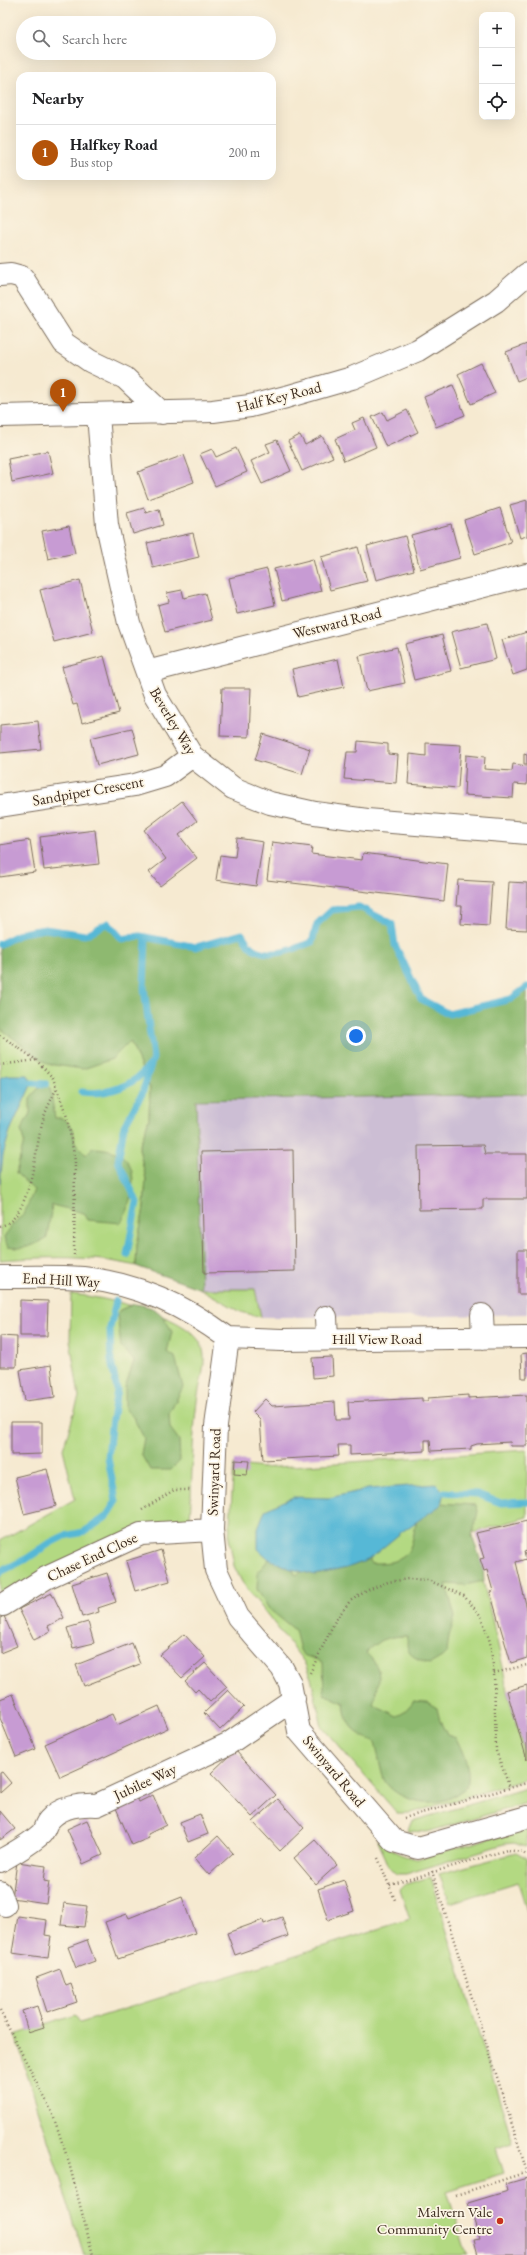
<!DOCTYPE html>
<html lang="en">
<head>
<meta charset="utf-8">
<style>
	:root { --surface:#fff; --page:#f6f6f6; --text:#202124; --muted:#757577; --line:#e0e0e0; --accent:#b45309 }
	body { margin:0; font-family:"EB Garamond",serif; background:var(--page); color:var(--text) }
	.controls { position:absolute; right:12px; top:12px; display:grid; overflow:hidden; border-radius:8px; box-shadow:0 4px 16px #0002 }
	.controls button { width:36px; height:36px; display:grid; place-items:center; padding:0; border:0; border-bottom:1px solid var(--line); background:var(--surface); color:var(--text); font:20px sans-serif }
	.you { position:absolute; left:356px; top:1036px; width:14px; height:14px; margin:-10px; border:3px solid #fff; border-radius:50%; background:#1a73e8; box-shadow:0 0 0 6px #1a73e833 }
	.badge { display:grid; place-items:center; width:26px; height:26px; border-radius:50%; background:var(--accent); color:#fff; font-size:13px; font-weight:700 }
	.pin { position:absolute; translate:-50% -33px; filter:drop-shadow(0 1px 2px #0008) }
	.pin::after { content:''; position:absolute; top:21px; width:14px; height:12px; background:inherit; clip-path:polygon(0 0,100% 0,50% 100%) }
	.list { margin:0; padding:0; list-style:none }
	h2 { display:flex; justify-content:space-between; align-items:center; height:52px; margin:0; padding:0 16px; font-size:17px }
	h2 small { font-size:13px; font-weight:400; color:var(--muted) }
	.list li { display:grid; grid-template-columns:26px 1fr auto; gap:12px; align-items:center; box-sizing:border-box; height:56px; padding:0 16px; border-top:1px solid var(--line) }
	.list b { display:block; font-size:15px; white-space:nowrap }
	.list p { margin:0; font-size:13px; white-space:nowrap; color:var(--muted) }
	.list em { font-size:13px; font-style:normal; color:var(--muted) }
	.icon { flex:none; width:22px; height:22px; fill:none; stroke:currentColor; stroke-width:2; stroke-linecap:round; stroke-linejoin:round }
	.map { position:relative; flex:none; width:527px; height:2255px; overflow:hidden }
	.search { position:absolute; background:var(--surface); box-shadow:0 4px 16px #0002; left:16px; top:16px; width:260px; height:44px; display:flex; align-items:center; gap:10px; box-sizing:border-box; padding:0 14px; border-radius:22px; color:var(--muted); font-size:15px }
	.panel { position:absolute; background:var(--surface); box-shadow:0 4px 16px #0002; left:16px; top:72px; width:260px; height:108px; border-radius:12px }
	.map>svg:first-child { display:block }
</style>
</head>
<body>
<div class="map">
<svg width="527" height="2255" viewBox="0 0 527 2255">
	<rect width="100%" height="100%" fill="#fcf5e5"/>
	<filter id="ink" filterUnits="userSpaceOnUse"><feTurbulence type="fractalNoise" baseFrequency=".025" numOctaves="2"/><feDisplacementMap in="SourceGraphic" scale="8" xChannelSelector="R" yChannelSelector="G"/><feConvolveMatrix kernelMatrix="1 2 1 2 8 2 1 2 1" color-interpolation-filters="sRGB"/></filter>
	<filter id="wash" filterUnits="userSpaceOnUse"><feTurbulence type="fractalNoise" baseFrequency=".012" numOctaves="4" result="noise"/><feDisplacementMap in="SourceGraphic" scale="16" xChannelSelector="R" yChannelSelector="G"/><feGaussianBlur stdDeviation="0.9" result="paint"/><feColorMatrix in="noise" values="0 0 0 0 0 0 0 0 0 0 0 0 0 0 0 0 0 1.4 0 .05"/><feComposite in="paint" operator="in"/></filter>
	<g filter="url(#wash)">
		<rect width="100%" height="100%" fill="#f6ead1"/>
		<!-- industrial -->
		<path fill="#ccbed4" d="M527,1094v220l-128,3h-138l-6,-28h-54l-6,-189z"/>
		<!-- green -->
		<path fill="#b3d982" stroke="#778250" d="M0,1028l9,5 103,26 18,-19 20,48 -1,31 -10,29 7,31 -2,29 -7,37 -1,21c-44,-11 -91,-9 -136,-6z
			M201,1289h54l6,28 -20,-5z
			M71,1294c32,3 115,20 130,50 8,17 -2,39 -4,57 -5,40 -5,81 -7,121l-190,76v-57l75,-42 -12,-50 16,-52 -9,-57z
			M527,1450v67l-55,16 31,134 4,24 20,71v17l-116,34h-14l-75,-86 -11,-49 -7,-16 -62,-80 -8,-16 -5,-28 5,-74 28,4z
			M527,1788v15l-100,29 -20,-1 5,-10z
			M523,1829l4,1v17l-13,-4 -10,1 -98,30h-10l-6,-6 -13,-29c13,11 23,17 40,20z
			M516,1853l11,6v52l-9,-29 -68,21 -11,-29z
			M430,1877l83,266 -17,5 8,25 -57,18 20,64h-383l-69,-220 60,-20 5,8 330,-104 -10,-29 6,-6z"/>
		<!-- forest -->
		<path fill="#8eb970" stroke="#647247" d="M359,907l33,17 3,21 26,54 28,15 62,-15 16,-12v107l-331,6 5,189 -65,-23 1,-21 7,-37 2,-29 -7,-31 10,-29 1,-31 -20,-47 -18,18 -29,10 -36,-5 -47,-36v-84l22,-11 23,-4 40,6 23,-12 14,16 15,-2 56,10 49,-13c3,5 7,13 12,15 18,10 41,0 58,-7 9,-31 17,-31 47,-35z
			M42,1084l8,3 5,31h7l11,10 2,14 11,13 6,-7c51,0 46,40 29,75l-33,-3 -4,-7 -32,-8 -5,32c-13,9 -22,13 -39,10l-4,-9 7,-12 13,-12 10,-24 -18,-17 8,-31 -3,-12 9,-17v-15z
			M134,1304c23,3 28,8 38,28l-5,20 8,5 8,30 -14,27 1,14 9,12 1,21 -9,9h-21l-9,-16 3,-16 -11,-21 -8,-8v-22l9,-26 -13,-14 -4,-33 5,-5z
			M438,1503l38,2 2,6 -6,26 11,28 1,16 -19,4 -19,-1 9,33 -6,19 -2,16 -5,5 -12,7c-16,-7 -26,-8 -22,-28 -17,0 -31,3 -42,17 19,17 13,29 7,51l24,12 6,-3 11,-12 13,1 10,6 3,13 7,14 9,3c6,12 16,33 11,47 -1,3 -6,6 -9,8 -19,16 -57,10 -72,-10 -5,-6 -8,-32 -11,-41 -21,-10 -29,-14 -31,-39l-20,-9 -1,-32 -20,-7 -3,-5 -5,-20 -26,-21 -12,-20 1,-17 11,-13 17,1 10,15 14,-8 59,-11 2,7c43,1 39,-14 47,-49z"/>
		<!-- water -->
		<path fill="#57b8d6" stroke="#49717a" d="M8,1075h20l4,8 -22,48 -7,24 -3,28v-105z
			M436,1484l8,8 -3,13 -38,26 -35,29 -21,8 -32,7 -27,-7 -19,-9 -11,-10v-21l7,-18 28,-13 36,1 39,-9z"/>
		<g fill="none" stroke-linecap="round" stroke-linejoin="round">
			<!-- stream -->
			<path stroke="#57b8d6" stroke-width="7" d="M0,944l22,-11 23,-4 40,6 23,-12 14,16 18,-3 56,11 46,-13c3,5 7,13 12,15 18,10 41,0 58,-7l5,-18 15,-14 27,-3 33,17 3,21 26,54 28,15 62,-15 16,-12
				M32,1083l14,1
				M82,1092c24,3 53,-5 67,-27
				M127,1255l10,-53 -19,-41 6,-35 18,-32 11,-36 -9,-70 2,-50
				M444,1492l33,2 24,9 26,-1
				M0,1572l28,-14 22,-15 14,-7 20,-4 22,-15 10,-16 -8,-43 3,-32 6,-36 -6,-30 -1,-32 6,-27"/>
		</g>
		<g id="blocks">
			<!-- building -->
			<path fill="#c79bd3" d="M527,344v33l-10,4 -11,-29z
				M481,363l14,30 -24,11 -13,-30z
				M453,385l12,30 -29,12 -12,-30z
				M407,410l11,22 -32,15 -14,-30 11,-5 4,8z
				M364,418l12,29 -32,14 -9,-22 20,-9 -3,-7z
				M300,435l5,10 17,-9 11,21 -31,14 -14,-30z
				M277,440l14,31 -29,13 -11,-23 19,-9 -4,-8z
				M236,448l11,24 -32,14 -15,-32 12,-5 4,8z
				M48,451l5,22 -41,9 -4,-23z
				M184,455l10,27 -46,17 -10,-27z
				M527,500v36l-7,2 -10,-33z
				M144,508l2,5 13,-4 4,16 -30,9 -6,-21z
				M500,508l11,34 -36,12 -11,-34z
				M451,524l9,34 -40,11 -9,-34z
				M69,526l6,27 -27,6 -6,-28z
				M193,533l6,24 -46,11 -6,-25z
				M405,536l9,34 -38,10 -9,-34z
				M358,547l9,34 -37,9 -9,-33z
				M313,559l8,32 -39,10 -8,-32z
				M267,569l8,36 -38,9 -8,-36z
				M80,580l13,52 -39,10 -14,-52z
				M182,590l2,8 21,-5 7,27 -47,12 -7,-27 11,-3 -2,-9z
				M487,623l9,36 -35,9 -10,-36z
				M527,632v38l-14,5 -11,-35z
				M442,635l9,36 -37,9 -9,-36z
				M397,647l8,36 -38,8 -8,-35z
				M104,656l15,57 -37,10 -5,-19 -4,1 -11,-38z
				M338,659l6,28 -46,10 -6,-28z
				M222,688h29l-2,49 -29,-1z
				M38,721l3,28 -41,4v-28z
				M132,728l7,26 -42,11 -7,-27z
				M263,734l47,15 -8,25 -47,-14z
				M358,741l30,3v10l10,1 -2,28 -52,-4 3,-27h10z
				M426,743l35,2 -3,43 -50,-4 2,-30 16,2z
				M524,754l3,1v9h-3z
				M466,755l19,2 -1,12 28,2 1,-7 14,2v19l-13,-1 -1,14 -49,-3z
				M182,801l15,20 -18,14 18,23 -37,28 -11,-14 17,-13 -22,-29z
				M95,830l4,34 -55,6 -4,-33z
				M237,838l26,4 -7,44 -40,-6 4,-25 15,2z
				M30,840l5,32 -35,5v-32z
				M272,842l40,5 -1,7 51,6 1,-7 85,11 -4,37 -177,-21z
				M458,880l34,2 -3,44 -28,-2 1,-18h-6z
				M509,882l18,1v47l-21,-1z
				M483,1145l2,9h42v45h-44v10l-64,1 -1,-64z
				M293,1150l2,121 -91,2 -3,-121z
				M518,1250h9v44h-9z
				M20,1300l28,1 -1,35h-27z
				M0,1336l17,1 -1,30h-16z
				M527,1353v25h-5l-1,-24z
				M332,1357l1,19 -20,2 -1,-20z
				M51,1365l4,32 -30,4 -5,-31z
				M468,1395v3l59,-3v51h-16l-1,-4 -33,2 -6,2v3l-40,2 -1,-11h-5v11l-75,4v-10h-12l1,11 -76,4 -3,-41 -7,-7 12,-13 7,7 63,-4 1,18h13l-1,-18 74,-4v3h6v-3z
				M11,1422h31v32l-31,1z
				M235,1460l14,1 -2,14 -13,-1z
				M47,1469l9,37 -32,8 -9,-37z
				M527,1521v30l-3,1 2,7 -10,3 11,47v49l-16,5 -21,-71 3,-1 -6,-21 -3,1 -4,-12 4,-1 -8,-25z
				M161,1550l9,31 -35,10 -9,-30z
				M107,1573l9,29 -18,6 1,4 -17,5 -10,-33z
				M52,1593l12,25 -16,8 2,6 -16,8 -15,-31z
				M4,1616l13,30 -17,7v-35z
				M88,1622l6,21 -21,5 -6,-20z
				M184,1634l21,23 -23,21 -22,-23z
				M132,1643l8,21 -56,22 -8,-21z
				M205,1663l22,24 -17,15 -12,-13 -3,3 -10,-11z
				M527,1685v75l-20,-69z
				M228,1690l16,17 -24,23 -16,-17z
				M13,1694l23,55 -20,8 -16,-39v-19z
				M159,1706l9,22 -108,49 -15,-33 67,-30 5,11z
				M235,1750l41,45 -24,22 -41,-44z
				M2,1772l9,11 -11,10v-20z
				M153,1795l13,30 -18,9 1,4 -17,7 -16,-37 21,-9 2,3z
				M278,1799l26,29 -24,23 -27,-29z
				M0,1811l15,18 -15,11z
				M200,1814l8,20 -20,8 -8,-20z
				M87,1820l16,35 -20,9 -16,-35z
				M218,1836l15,17 -24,22 -15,-17z
				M315,1840l22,25 -21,19 -22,-26z
				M17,1862l29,4 -2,15 5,1 -3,21 -34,-5z
				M344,1880l10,31 -26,9 -10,-31z
				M182,1897l13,36 -77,26 -13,-37 22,-8 2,4z
				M64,1903l23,3 -3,21 -23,-2z
				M18,1916l29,4 -2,15 6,1 -3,22 -36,-5z
				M282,1917l6,19 -53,19 -8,-22 36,-13 1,4z
				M87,1940l8,21 -19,7 -8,-21z
				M60,1969l6,17 5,-2 6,18 -30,10 -11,-34z
				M37,2006l7,21 -16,5 -6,-21z
				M527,2178v77h-49l-4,-15 6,-1 -12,-36 40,-12 -2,-7z"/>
		</g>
	</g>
	<g filter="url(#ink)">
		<use href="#blocks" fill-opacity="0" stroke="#7c6d5d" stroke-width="1"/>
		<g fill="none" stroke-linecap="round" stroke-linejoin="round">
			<defs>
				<path id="minor" d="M0,275l11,-1 11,3 42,66 26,18 35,17 37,35
					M98,415l9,110 22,98 26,72 37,61 41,32 37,15 45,10 52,7 160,13
					M0,416l213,-5 37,-5 36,-9 66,-19 66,-28 78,-49 31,-27
					M147,672l380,-97
					M0,806l135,-21 30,-9 27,-20
					M0,1277c27,0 56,-1 83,1 56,6 100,27 145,60
					M482,1315l1,23
					M326,1317l1,22
					M228,1338l-12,88 -4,104 4,40 22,47 44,51 8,15 9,48 95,110 24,7 109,-31
					M228,1338l54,2 245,-3
					M3,1605l43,-27 95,-44 71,-4
					M0,1861c14,-8 29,-16 41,-27 4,-4 4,-10 8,-14 11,-13 31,-16 48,-15l131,-61 66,-45
					M0,1892l5,13"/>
			</defs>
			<!-- minor casing -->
			<use href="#minor" stroke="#7c6d5d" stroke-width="24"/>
			<!-- path -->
			<path stroke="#7c6d5d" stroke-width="2.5" stroke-dasharray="1 3" stroke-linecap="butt" d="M0,1035l36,25 -36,5
				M36,1060l17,18 14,39 8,44 -1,94
				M0,1226c32,-6 35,-81 43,-106 3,-11 9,-21 13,-31
				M142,1510l32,-20h17
				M310,1673l25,-52 15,-20 18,-11 20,-8 20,-3 20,1 36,16 17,20 9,26 4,31 2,78 14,37
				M494,1673l33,-8
				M404,1818l123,-35
				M378,1858l17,42
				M432,1871l95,301
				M390,1885l117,-35 15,2 5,4
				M0,2011l52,101 17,51 24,92
				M456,2195l71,-23"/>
			<!-- minor -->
			<use href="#minor" stroke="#fff" stroke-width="22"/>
		</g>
	</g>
	<!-- markers -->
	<circle fill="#c8321e" stroke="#fcf5e5" stroke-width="1.5" cx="500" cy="2221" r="4"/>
	<g text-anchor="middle" stroke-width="3.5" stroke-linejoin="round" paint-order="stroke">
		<!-- street labels -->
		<g font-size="15" fill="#3b2a1e" stroke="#fcf5e5">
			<text transform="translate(279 397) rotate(-14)" y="5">Half Key Road</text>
			<text transform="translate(337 623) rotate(-14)" y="5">Westward Road</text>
			<text transform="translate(173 721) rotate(59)" y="5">Beverley Way</text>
			<text transform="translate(88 791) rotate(-10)" y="5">Sandpiper Crescent</text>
			<text transform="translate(61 1280) rotate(3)" y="5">End Hill Way</text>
			<text x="377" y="1344">Hill View Road</text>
			<text transform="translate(214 1472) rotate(-88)" y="5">Swinyard Road</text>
			<text transform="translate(92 1557) rotate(-25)" y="5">Chase End Close</text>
			<text transform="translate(334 1771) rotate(50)" y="5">Swinyard Road</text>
			<text transform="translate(145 1782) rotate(-25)" y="5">Jubilee Way</text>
		</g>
		<!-- poi labels -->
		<g font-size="15" fill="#3b2a1e" stroke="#fcf5e5" text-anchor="end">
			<text x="492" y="2217">Malvern Vale<tspan x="492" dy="17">Community Centre</tspan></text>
		</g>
	</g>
</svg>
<div class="controls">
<button>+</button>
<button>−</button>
<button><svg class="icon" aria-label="locate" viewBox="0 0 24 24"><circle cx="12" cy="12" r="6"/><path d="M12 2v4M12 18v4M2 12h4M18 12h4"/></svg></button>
</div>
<div class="you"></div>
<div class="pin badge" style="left:63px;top:412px">1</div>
<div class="search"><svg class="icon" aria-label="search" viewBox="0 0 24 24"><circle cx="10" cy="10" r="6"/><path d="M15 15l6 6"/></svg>Search here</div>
<section class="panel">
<h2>Nearby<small></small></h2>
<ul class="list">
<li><span class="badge">1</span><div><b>Halfkey Road</b><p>Bus stop</p></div><em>200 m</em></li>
</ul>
</section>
</div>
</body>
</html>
